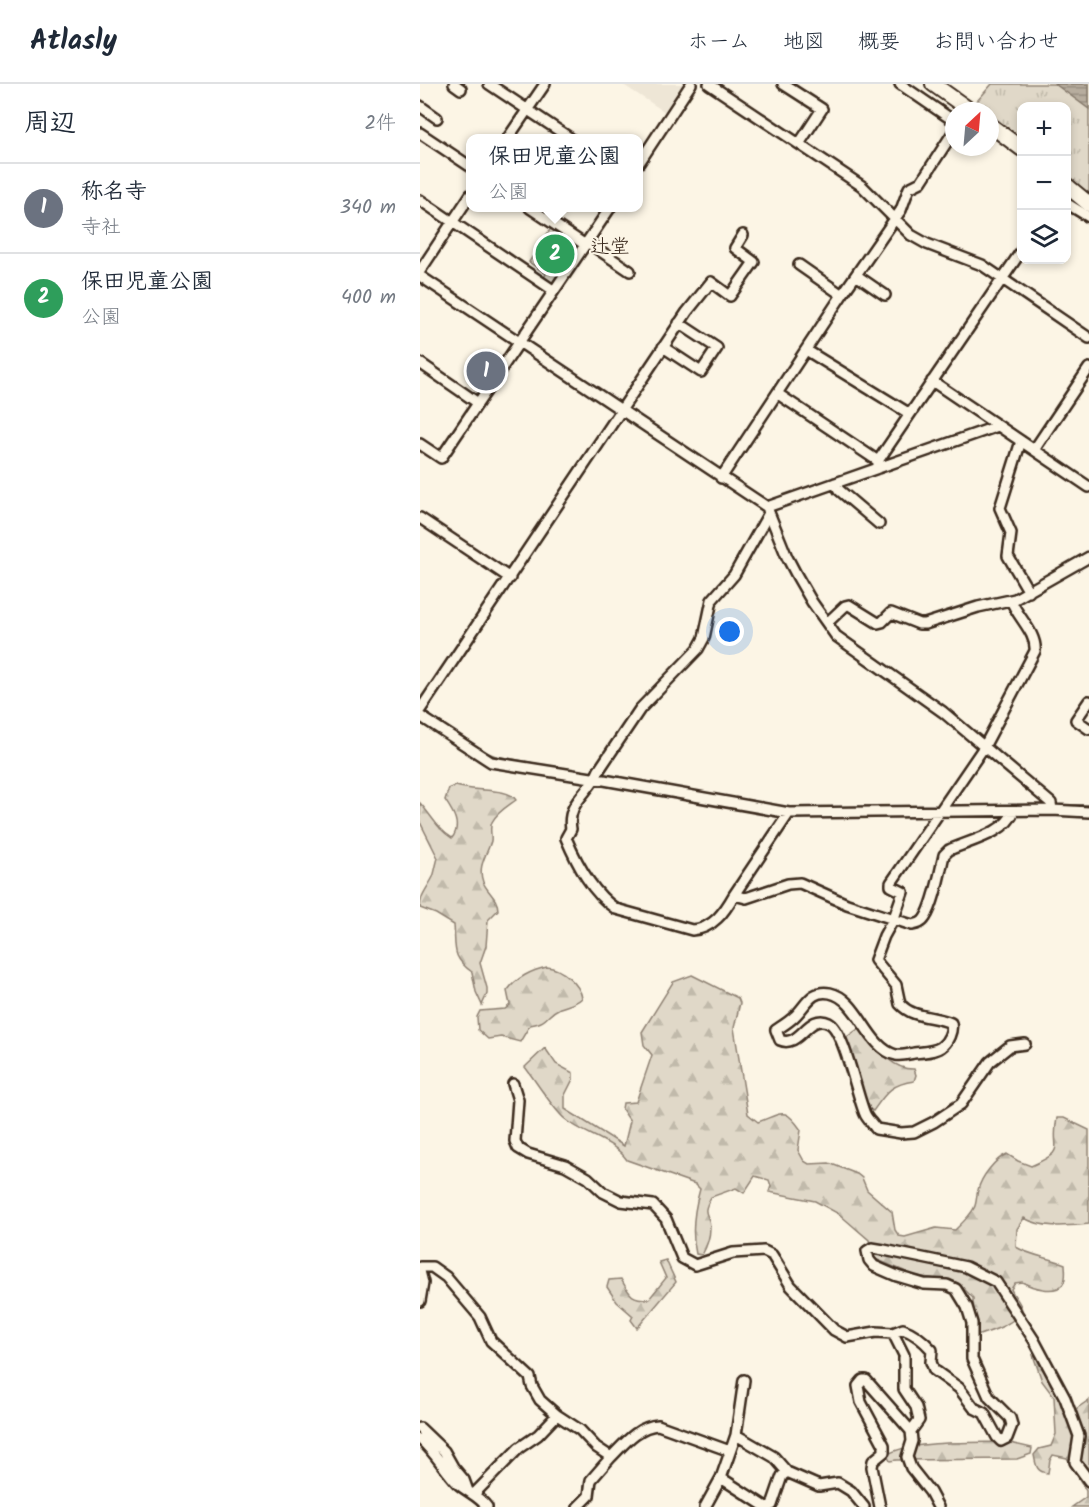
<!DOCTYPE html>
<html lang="ja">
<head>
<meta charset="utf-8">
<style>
	:root { --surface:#fff; --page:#f2f2f3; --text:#1f2937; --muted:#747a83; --line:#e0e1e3; --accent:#111827 }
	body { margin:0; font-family:Kalam,"Klee One",sans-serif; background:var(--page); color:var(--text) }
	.controls { position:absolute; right:18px; top:18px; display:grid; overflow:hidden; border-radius:12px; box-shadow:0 3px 9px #0003 }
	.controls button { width:54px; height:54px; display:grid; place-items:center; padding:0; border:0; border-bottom:2px solid var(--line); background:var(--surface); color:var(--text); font:30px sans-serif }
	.compass { position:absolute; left:525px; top:18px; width:54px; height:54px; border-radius:50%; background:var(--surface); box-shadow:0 3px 9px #0003; rotate:26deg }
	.you { position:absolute; left:310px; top:548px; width:21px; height:21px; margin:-15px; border:4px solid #fff; border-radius:50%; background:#1a73e8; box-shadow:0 0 0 9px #1a73e833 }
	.badge { display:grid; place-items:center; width:39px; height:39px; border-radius:50%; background:var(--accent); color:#fff; font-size:20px; font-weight:700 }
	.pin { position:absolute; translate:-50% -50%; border:3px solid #fff; box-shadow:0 2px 6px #0006 }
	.popup { position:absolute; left:46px; top:50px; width:177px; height:78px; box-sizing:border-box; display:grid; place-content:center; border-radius:12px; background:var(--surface); filter:drop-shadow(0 2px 4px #0005); font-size:20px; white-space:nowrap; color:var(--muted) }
	.popup b { font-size:22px; color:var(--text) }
	.popup::after { content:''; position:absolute; left:50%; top:100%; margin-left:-12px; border:12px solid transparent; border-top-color:var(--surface) }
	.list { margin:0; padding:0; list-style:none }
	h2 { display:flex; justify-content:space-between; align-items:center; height:78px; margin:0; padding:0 24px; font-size:26px }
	h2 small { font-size:20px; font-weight:400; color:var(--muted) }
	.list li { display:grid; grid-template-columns:39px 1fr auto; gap:18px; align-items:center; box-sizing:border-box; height:90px; padding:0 24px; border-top:2px solid var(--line) }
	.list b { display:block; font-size:22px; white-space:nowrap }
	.list p { margin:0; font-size:20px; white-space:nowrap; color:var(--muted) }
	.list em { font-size:20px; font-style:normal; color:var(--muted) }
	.icon { flex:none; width:33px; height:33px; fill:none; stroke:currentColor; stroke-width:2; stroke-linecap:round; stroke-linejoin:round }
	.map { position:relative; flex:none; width:669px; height:1423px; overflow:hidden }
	header { display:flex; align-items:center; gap:36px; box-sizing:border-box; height:84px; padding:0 30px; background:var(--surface); border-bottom:2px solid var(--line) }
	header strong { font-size:28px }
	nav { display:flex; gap:33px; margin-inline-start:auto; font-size:21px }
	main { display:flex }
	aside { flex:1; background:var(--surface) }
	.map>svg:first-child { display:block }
</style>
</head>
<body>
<header>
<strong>Atlasly</strong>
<nav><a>ホーム</a><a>地図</a><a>概要</a><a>お問い合わせ</a></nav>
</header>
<main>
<aside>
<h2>周辺<small>2件</small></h2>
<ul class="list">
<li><span class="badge" style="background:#6b7280">1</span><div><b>称名寺</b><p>寺社</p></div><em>340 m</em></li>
<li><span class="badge" style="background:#2e9e5b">2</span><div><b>保田児童公園</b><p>公園</p></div><em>400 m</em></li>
</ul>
</aside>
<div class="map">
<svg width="669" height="1423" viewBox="0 0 669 1423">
	<defs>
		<pattern id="grass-tufts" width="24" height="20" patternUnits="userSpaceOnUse" patternTransform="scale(1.5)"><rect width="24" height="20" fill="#e0d8c8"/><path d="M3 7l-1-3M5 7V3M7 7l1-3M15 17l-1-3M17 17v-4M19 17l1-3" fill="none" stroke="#c1baab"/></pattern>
		<pattern id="forest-firs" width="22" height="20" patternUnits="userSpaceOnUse" patternTransform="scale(1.5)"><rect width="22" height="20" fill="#e0d8c8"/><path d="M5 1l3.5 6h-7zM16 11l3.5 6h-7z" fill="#c1baab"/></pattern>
		<pattern id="water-rules" width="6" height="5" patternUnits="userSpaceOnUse" patternTransform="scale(1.5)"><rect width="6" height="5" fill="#b7ad9e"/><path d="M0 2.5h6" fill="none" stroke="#968d80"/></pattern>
	</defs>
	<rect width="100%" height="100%" fill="#fcf5e5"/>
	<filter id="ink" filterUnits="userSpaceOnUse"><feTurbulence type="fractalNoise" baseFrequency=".0167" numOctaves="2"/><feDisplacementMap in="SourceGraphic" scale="12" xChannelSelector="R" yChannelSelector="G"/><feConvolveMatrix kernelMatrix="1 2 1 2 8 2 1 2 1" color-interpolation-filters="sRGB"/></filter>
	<g filter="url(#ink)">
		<!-- built -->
		<path fill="#eee6d6" d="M202,0h66l-20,30z"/>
		<!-- grass -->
		<path fill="url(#grass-tufts)" stroke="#8e8173" stroke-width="1.5" d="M572,0h97v117l-22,-18 -1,-77h-44l-1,40 -31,-24v-11h-15l-4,-3z
			M133,141l28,21 -28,40 -10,-7 3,-5 -17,-12z"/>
		<!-- forest -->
		<path fill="url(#forest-firs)" stroke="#8e8173" stroke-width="1.5" d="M36,702c16,6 53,1 60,14 -8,6 -19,12 -24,22 -3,6 0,13 -1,19 -4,14 -14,25 -8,41 4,10 15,16 15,28l-10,10 -2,26 -6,17 7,25v6l-5,11 -6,-13 -4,-20c-21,-15 -16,-24 -18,-47l-18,-11 -16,-6c0,-13 7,-19 13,-31 2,-5 3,-13 5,-19l-18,-36v-19c11,12 18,27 32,35 10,-13 1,-26 -7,-38l4,-12z
			M127,883c14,1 33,17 35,31 -6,6 -14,7 -22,10 -15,7 -10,14 -30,17l-10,17 -19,-5 -13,2 -10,-9 -1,-13 3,-6 25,-2 5,-4 -3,-14c9,-13 25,-21 40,-24z
			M272,891l46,23 2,5 -6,25 14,86 10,8c25,-9 26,-16 43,8l-3,20 6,11 5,3 20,-1 28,11 5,4 5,12 25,22 3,18 4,6 6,1 31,-9 19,2c7,-7 15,-14 19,-22 3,-5 2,-12 4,-18 3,-13 17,-31 29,-36l11,7 13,5c38,-17 19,-15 26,-48h7l25,12v94c-23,2 -45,5 -65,-6l-7,11 -1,18c15,9 32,10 49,17 0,6 2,14 -2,20 -8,11 -32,3 -41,-2l-7,1 -4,6c3,8 10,13 11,21 -9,16 -32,21 -48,27l-1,-39 -10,-10 -27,-9 -20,-3 -43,-18 -4,-18 -30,-26 -24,-13 -46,-9 2,-6 -2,-6 -14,-4 -11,17 -8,-5 -25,9c-11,20 -1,14 -1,31 0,10 -3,18 -8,27l-6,-1c-5,-21 -2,-44 4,-65l-5,-5 -68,-24c-15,-21 -43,-25 -62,-41 -12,-10 -30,-39 -40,-52l20,-19 11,16 17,9v6l-8,16v14l59,37 6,-25 -8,-12 1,-6 13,-1 16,-47 -8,-10 -2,-13 31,-50z
			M438,945l6,1c13,16 26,40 50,39l2,6 -2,6c-23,3 -28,12 -41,30l-7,-4 -22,-68z
			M246,1176l10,22 -39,46 -6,-8 2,-4 -16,-14 -10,-15 2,-7 12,-1c9,16 10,20 28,20l17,-21 -7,-16z
			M613,1271l5,2 32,56 19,-13v107h-17l14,-10v-6l-19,-33 -14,-3 -3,5 -2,13c-12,-1 -12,-8 -14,-18l5,-6 12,-3 5,-12 -2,-37 -12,-16z
			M586,1358l26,6 -1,6 -14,5 -121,1 -6,1 -3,-6c20,-15 91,-12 119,-13z"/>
		<!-- water -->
		<path fill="url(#water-rules)" stroke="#85796b" stroke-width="1.5" d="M635,0h34v25z"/>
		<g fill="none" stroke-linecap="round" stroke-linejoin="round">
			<!-- stream -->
			<path stroke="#85796b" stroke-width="2" d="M60,666l15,6 91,17
				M633,721h36
				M528,723l99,-2"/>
			<defs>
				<path id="minor" d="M34,0l7,5
					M69,0l81,54
					M289,0l153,102 49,49 16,9 55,21 107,73
					M363,0l39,25 -23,35
					M480,0l54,37
					M0,22l17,12
					M0,49l51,34
					M88,54l37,-54
					M219,79l52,-79
					M0,116l133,90
					M646,119l23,14
					M110,124l54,36
					M167,158l43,29
					M379,181l43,30
					M0,187l51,-77
					M436,191l29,20
					M0,192l347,231 231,-81
					M243,263l38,25 16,-24 -38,-25
					M386,266l104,64
					M0,279l58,40
					M512,297l157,106
					M358,310l100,67
					M601,357l-21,67 11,25 -3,23 21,36
					M0,360l21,14 169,-250
					M614,366l55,-82
					M458,384v-7l144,-211
					M301,394l121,-183 59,-85 8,-22 12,-6 33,-51
					M415,399l4,7 40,34
					M348,426l19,47 10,19 15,26 24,34 107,76 108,91 1,7
					M349,429l-35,62 -22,25 -8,38 -6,11 -58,60 -41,61c-9,23 -33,32 -28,59l-5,9c11,26 26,55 50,71l76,21c21,-1 33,-19 42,-35l12,3 42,-14 12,-1 47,21 65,21c6,-1 10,-2 13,-7 9,-13 15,-46 19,-63l5,-5c20,-9 56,-16 65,-39
					M0,434l90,60
					M591,516c6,17 26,33 24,51l-51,96 -93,136v3l12,6 -9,26 -10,18 -9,24 21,25 4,19c14,15 33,11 51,19 2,8 -3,19 -10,24 -7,5 -18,5 -27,6 -5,1 -12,3 -18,2 -29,-7 -37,-56 -66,-62 -19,-4 -24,13 -35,23 -6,6 -13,10 -19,14l4,10c20,9 28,-28 49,-17 15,7 28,73 36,91 2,5 8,10 11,15l25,4 13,-1 20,-10 27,-18 29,-42 20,-16 15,-2
					M407,539l18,-17 4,-1 29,18 4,-1 9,-9 28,11h6l53,-17 37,-8 74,-42
					M669,617l-13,19 13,9
					M0,626l267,-398 24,-30 19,14 24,-34 -19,-14 8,-13
					M0,632l71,46 113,18 185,33 263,-3 37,2
					M314,811l55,-82
					M93,1000l5,16 -3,41 3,7 10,6 37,11 23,13 15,14 18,9 32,4 13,14 16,39 13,7 38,-12 31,-2 8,4 19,31 43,44 13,7 29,-5 17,1 10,-4c11,4 21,12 29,21l-1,12 3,8 25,18 15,20 10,5 13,24 4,4 6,-3 5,-13 -2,-7 -21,-21 -17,-38v-36l-5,-16 -11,-18 -9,-4 -23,-1 -27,-8 -23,-10 -5,-6 -2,-9 5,-3 12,2 82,17 30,15 38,58 31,58 14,38 -4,26 14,19
					M0,1183h12l14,10 34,40 11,24 39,36 2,9 8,14 17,15
					M0,1187l3,12 -3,18
					M473,1249l11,22v34l12,18 3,13 -8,11
					M0,1344l24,23 9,16 11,13 4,11
					M316,1351l8,-55
					M0,1355c15,13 24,30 37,44 10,9 22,13 30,24
					M301,1394l45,29
					M54,1410l45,-46 19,-13 19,-20 23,15 16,17 15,10c13,-13 27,-31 47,-32l72,26
					M158,1423l11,-11 2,-16 20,-23
					M285,1423l16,-29 15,-43 38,22 13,15
					M347,1423l5,-2 10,-29 5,-4 32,14 19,-3 13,8 13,16
					M460,1423l-8,-40 1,-6 11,-9v-7l-23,-43 -3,-16 5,-6h3l45,51 1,10 -5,16 4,11 19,24 8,15"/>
				<path id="highway" d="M513,0l38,27
					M570,41l32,24
					M646,101l23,19"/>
			</defs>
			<!-- minor casing -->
			<use href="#minor" stroke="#3b2a1e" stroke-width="14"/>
			<!-- highway casing -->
			<use href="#highway" stroke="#3b2a1e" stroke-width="18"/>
			<!-- minor -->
			<use href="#minor" stroke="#fcf5e5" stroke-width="9"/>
			<!-- highway -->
			<use href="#highway" stroke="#fcf5e5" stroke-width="14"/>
		</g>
	</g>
	<g text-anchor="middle" stroke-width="4.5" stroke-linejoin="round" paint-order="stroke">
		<!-- quarter labels -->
		<g font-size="20" fill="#3b2a1e" stroke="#fcf5e5">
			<text x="190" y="169">辻堂</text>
		</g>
	</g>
</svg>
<div class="controls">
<button>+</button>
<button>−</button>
<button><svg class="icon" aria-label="layers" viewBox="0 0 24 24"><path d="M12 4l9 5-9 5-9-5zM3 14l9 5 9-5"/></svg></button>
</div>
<svg class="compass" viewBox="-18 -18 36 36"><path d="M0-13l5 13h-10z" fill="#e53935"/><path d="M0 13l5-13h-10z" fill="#747a83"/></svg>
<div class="you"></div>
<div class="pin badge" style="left:66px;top:287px;background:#6b7280">1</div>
<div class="pin badge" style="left:135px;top:170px;background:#2e9e5b">2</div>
<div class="popup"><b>保田児童公園</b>公園</div>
</div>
</main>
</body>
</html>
